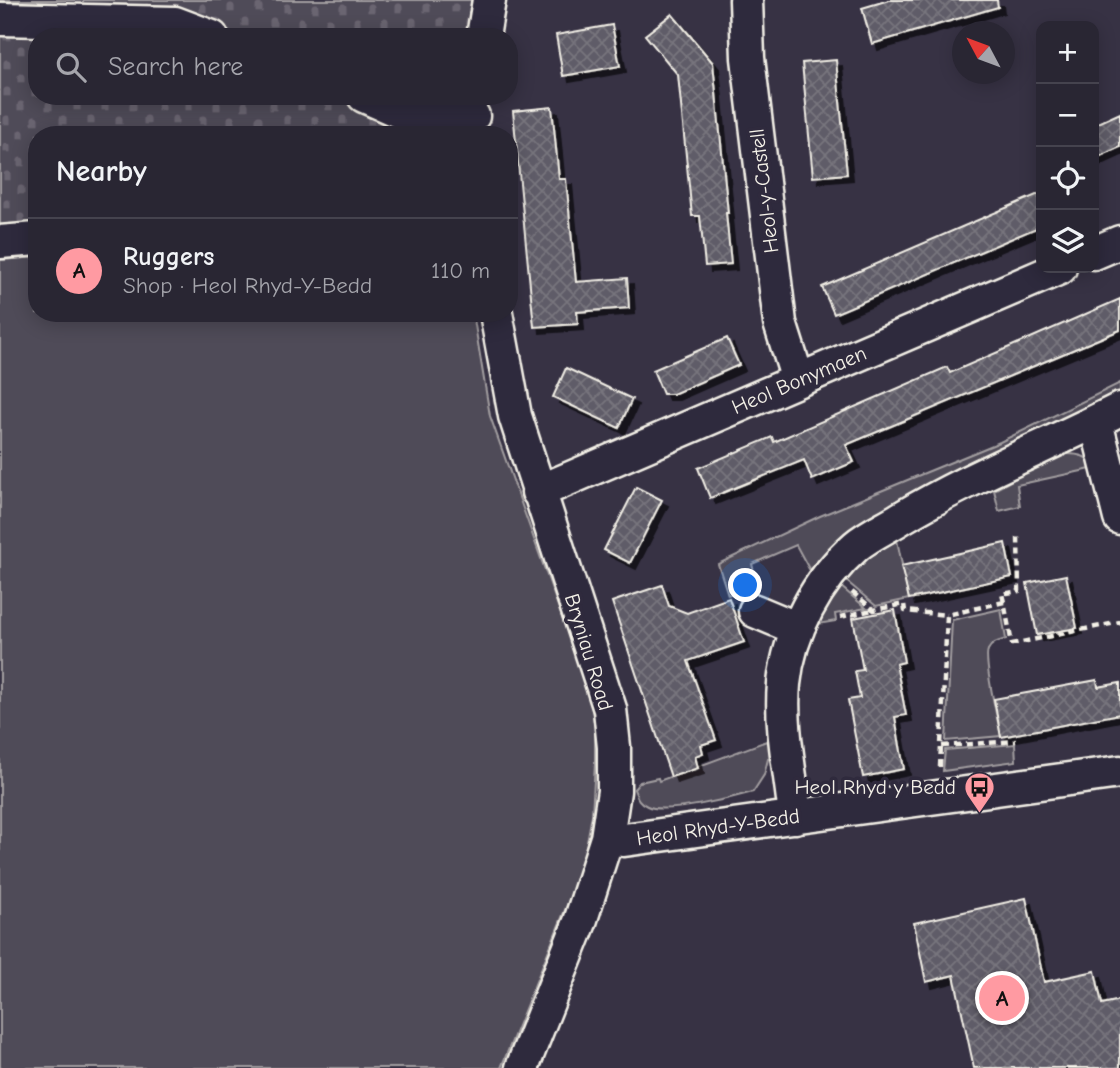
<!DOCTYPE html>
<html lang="en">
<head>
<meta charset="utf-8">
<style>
	:root { --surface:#292633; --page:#35323f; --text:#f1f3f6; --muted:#a5a5ac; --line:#45434e; --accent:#ff9aa2 }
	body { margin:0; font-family:"Comic Neue",sans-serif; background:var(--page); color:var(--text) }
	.controls { position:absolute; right:21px; top:21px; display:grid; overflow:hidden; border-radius:14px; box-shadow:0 4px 18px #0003 }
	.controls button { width:63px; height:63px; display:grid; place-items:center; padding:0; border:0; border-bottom:2px solid var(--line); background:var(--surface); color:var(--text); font:35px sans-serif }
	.compass { position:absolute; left:952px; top:21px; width:63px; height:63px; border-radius:50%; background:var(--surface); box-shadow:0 4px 18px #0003; rotate:311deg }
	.you { position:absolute; left:746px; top:586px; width:24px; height:24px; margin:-18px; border:5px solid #fff; border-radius:50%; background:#1a73e8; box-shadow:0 0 0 10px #1a73e833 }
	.badge { display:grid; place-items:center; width:46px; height:46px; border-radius:50%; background:var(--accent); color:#111; font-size:23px; font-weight:700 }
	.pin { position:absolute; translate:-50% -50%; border:4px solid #fff; box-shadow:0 2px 7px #0006 }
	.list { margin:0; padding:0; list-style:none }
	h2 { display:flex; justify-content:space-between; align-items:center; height:91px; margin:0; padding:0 28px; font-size:30px }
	h2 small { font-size:23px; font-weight:400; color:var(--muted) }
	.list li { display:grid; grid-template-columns:46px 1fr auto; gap:21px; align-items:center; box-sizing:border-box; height:105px; padding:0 28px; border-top:2px solid var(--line) }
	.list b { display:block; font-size:26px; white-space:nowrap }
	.list p { margin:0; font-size:23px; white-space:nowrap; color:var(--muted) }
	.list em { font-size:23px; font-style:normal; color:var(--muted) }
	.icon { flex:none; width:38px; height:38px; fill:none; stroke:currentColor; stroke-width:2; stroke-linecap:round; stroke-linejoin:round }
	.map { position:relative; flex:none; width:1120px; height:1068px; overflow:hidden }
	.search { position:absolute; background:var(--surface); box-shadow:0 4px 18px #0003; left:28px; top:28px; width:490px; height:77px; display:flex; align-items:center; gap:18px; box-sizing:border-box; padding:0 24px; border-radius:28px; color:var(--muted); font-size:26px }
	.panel { position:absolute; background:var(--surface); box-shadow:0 4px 18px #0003; left:28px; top:126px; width:490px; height:196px; border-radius:28px }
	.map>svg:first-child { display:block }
</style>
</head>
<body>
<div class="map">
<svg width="1120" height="1068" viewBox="0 0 1120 1068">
	<defs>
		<pattern id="cemetery-stones" width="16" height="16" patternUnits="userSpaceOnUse" patternTransform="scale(1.75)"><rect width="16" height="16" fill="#504b59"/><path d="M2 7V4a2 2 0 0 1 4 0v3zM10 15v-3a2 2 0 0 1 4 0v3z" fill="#6a6571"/></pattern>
		<pattern id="building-cross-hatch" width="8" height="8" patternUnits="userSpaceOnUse" patternTransform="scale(1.75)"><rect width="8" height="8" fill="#5f5c67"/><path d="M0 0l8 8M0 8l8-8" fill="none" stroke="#77747d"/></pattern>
		<filter id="shadow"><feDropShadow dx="6" dy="6" stdDeviation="0" flood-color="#0009"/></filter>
	</defs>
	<rect width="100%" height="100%" fill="#373244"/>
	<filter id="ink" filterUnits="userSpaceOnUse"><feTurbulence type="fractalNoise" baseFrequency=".0143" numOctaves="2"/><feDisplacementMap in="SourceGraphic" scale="14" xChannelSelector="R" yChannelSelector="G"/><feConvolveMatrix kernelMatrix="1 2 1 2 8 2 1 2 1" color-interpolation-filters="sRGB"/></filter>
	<g filter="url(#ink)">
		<!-- green -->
		<path fill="#504b59" stroke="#a29ea0" stroke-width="2" d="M37,257v56h436l17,103 99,277 6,34v36l-3,52 -10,53 -81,200h-501v-808z
			M1120,383v9l-142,70 -125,68 -38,38 -6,1 -13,-24 -44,19 5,19 -29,12 -10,-31 102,-48 180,-74z
			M1066,454c31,-1 31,18 35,43l-2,3 -8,-31 -74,16 3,21 -21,5 -5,-21 51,-28z
			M897,540l12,59 -33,7 -31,-26 20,-20z
			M840,586l26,22 -31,6 1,7 -18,3z
			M1001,609l5,30c-7,2 -14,3 -18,11 -5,11 10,71 13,86l-55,5 6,-121z
			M772,739l1,18 -5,2 -4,16 -11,17c-21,6 -88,23 -106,14 -9,-4 -10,-9 -13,-17l6,-7 18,-4 1,3z
			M1015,744l1,17 -73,10 2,-21z"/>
		<!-- cemetery -->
		<path fill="url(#cemetery-stones)" stroke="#a29ea0" stroke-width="2" d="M0,0h472l-4,37h-431v59h414l-10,10 1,24 6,5h-411v122l-37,3z"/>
		<!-- building -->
		<path fill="url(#building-cross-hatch)" stroke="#f4f1e8" stroke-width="2" filter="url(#shadow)" d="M889,0h108l1,7 -126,37 -10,-36z
			M672,14l41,49 15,150h-2l5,51 -26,2 -5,-50h-8l-14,-141 -33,-40z
			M612,25l8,41 -57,10 -7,-41z
			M836,60l11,114 -34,3 -11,-114z
			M552,107l7,72h7l10,103 51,-4 2,30 -52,4 1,12 -44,3 -21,-216z
			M1120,113v34l-26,12v-34z
			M1041,193v33l-207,88 -12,-27z
			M1120,299v31l-274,115 8,17 -42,18 -8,-20 -94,38 -12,-30 74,-31 2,5 173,-75 3,6z
			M727,338l12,27 -66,29h-10l-10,-24z
			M566,368l66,31 -13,29 -66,-31z
			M636,487l26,13 -32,63 -26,-13z
			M1005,543l7,34 -103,22 -8,-33z
			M1066,575l11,53 -40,7 -10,-52z
			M662,585l7,21 18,7 42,-15 15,44 -56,19 28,79 -15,5 2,8 -8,3 3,12 -27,9 -59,-175z
			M895,610l9,52 -8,2 10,51 -11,2 9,52 -41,8 -15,-77 12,-2 -5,-27 8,-1 -10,-52z
			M1097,680l1,7 22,-4v31l-119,23 -7,-38z
			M1026,898l18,84 51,-11 7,33 18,-4v68h-146l-20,-93 -28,7 -12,-59z"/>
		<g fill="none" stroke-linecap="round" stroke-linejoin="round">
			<defs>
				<path id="minor" d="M746,0l2,58 32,265 18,57
					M0,19l175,4 37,14
					M483,37l6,-37
					M364,96l36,16 41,6 32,-2
					M0,242l37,-3
					M1094,253l26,-11
					M496,313l19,103 95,293 4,38v44l-7,47 -27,84 -58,146
					M1096,422l24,96
					M538,492l522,-224
					M755,611l43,18
					M795,817c-4,-43 -15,-89 -11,-133 5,-51 33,-104 72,-138 13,-11 31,-19 45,-28 70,-42 147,-72 219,-109
					M607,838l17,2 496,-68"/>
			</defs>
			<!-- minor casing -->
			<use href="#minor" stroke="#f4f1e8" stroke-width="37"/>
			<!-- path -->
			<path stroke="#f4f1e8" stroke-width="4.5" stroke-dasharray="7 5" stroke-linecap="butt" d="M852,592l22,18 30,-6 1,7 42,4
				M1004,602l-2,-8 17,-3 -1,-55
				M840,617l33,-7
				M942,746l74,-5
				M940,767l7,-152 57,-13 8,42 108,-22"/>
			<!-- minor -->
			<use href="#minor" stroke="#2f2a3d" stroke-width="32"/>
		</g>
	</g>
	<!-- icons -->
	<defs>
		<symbol id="bus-pin" viewBox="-11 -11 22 30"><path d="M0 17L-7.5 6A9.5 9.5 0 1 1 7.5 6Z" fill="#ff9aa2" stroke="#2f2a3d"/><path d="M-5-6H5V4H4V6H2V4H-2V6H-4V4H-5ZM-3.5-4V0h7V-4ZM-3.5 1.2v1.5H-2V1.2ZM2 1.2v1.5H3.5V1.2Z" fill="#111"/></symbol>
	</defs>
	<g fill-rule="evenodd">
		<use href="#bus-pin" x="962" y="770" width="35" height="47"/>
	</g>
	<g text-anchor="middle" stroke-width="7" stroke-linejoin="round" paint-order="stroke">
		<!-- street labels -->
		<g font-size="21" fill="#f4f1e8" stroke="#2f2a3d">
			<text transform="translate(764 191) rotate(-97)" y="7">Heol-y-Castell</text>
			<text transform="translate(799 380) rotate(-23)" y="7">Heol Bonymaen</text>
			<text transform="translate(589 652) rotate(73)" y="7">Bryniau Road</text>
			<text transform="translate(718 827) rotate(-8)" y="7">Heol Rhyd-Y-Bedd</text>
		</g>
		<!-- poi labels -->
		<g font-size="21" fill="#f4f1e8" stroke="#2f2a3d" text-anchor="end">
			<text x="956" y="794">Heol Rhyd y Bedd</text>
		</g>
	</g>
</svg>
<div class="controls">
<button>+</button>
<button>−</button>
<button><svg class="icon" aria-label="locate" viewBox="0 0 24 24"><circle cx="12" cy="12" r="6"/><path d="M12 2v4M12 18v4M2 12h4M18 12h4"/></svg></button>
<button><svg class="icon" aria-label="layers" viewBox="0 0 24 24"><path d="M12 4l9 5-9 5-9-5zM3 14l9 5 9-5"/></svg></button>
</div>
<svg class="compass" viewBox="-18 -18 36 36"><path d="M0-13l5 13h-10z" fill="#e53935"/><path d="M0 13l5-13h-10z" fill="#a5a5ac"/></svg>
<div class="you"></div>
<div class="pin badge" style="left:1002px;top:998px">A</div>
<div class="search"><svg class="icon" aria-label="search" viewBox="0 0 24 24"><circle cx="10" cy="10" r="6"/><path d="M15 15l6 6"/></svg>Search here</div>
<section class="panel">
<h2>Nearby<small></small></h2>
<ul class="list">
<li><span class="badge">A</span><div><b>Ruggers</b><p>Shop · Heol Rhyd-Y-Bedd</p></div><em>110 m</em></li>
</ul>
</section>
</div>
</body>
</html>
